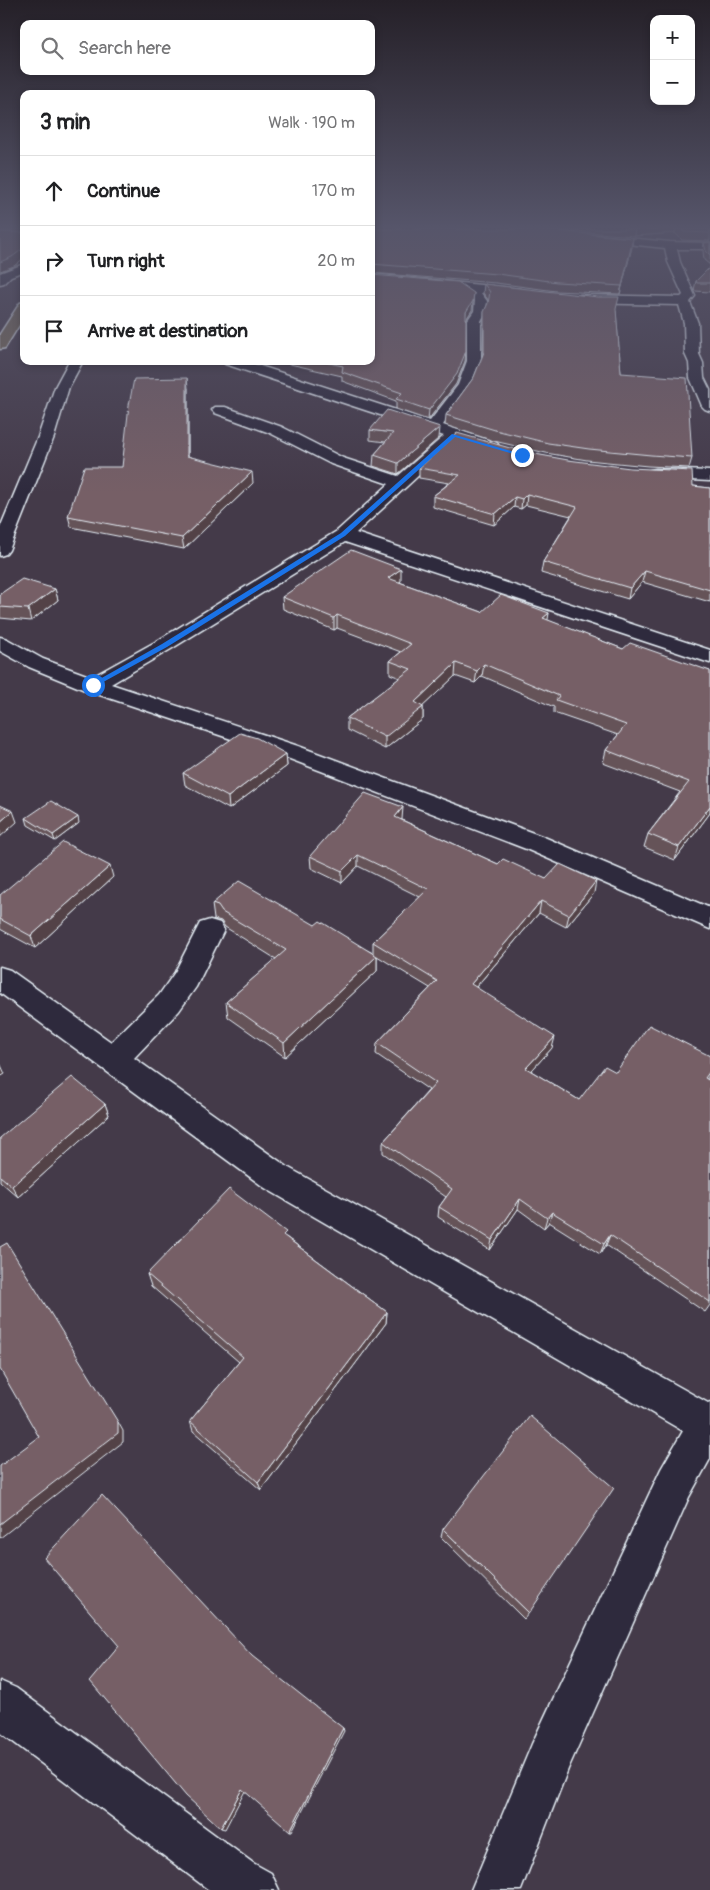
<!DOCTYPE html>
<html lang="en">
<head>
<meta charset="utf-8">
<style>
	:root { --surface:#fff; --page:#f6f6f6; --text:#202124; --muted:#757577; --line:#e0e0e0 }
	body { margin:0; font-family:Pangolin,sans-serif; background:var(--page); color:var(--text) }
	.controls { position:absolute; right:15px; top:15px; display:grid; overflow:hidden; border-radius:10px; box-shadow:0 2px 8px #0003 }
	.controls button { width:45px; height:45px; display:grid; place-items:center; padding:0; border:0; border-bottom:1px solid var(--line); background:var(--surface); color:var(--text); font:25px sans-serif }
	.stop { position:absolute; width:15px; height:15px; margin:-11px; border:4px solid #1a73e8; border-radius:50%; background:#fff }
	.stop.end { background:#1a73e8; border-color:#fff; box-shadow:0 1px 5px #0008 }
	.list { margin:0; padding:0; list-style:none }
	h2 { display:flex; justify-content:space-between; align-items:center; height:65px; margin:0; padding:0 20px; font-size:21px }
	h2 small { font-size:16px; font-weight:400; color:var(--muted) }
	.list li { display:grid; grid-template-columns:32px 1fr auto; gap:15px; align-items:center; box-sizing:border-box; height:70px; padding:0 20px; border-top:1px solid var(--line) }
	.list b { display:block; font-size:19px; white-space:nowrap }
	.list em { font-size:16px; font-style:normal; color:var(--muted) }
	.icon { flex:none; width:28px; height:28px; fill:none; stroke:currentColor; stroke-width:2; stroke-linecap:round; stroke-linejoin:round }
	.map { position:relative; flex:none; width:710px; height:1890px; overflow:hidden }
	.search { position:absolute; background:var(--surface); box-shadow:0 2px 8px #0003; left:20px; top:20px; width:355px; height:55px; display:flex; align-items:center; gap:12px; box-sizing:border-box; padding:0 18px; border-radius:10px; color:var(--muted); font-size:19px }
	.panel { position:absolute; background:var(--surface); box-shadow:0 2px 8px #0003; left:20px; top:90px; width:355px; height:275px; border-radius:10px }
	.map>svg:first-child { display:block }
</style>
</head>
<body>
<div class="map">
<svg width="710" height="1890" viewBox="0 0 710 1890">
	<rect width="100%" height="100%" fill="#443a49"/>
	<filter id="ink" filterUnits="userSpaceOnUse"><feTurbulence type="fractalNoise" baseFrequency=".02" numOctaves="2"/><feDisplacementMap in="SourceGraphic" scale="10" xChannelSelector="R" yChannelSelector="G"/><feConvolveMatrix kernelMatrix="1 2 1 2 8 2 1 2 1" color-interpolation-filters="sRGB"/></filter>
	<g filter="url(#ink)">
		<g fill="none" stroke-linecap="round" stroke-linejoin="round">
			<defs>
				<path id="minor" d="M594,235l76,7 40,1v6h-33l3,13 15,34 -5,6 8,21 1,31 4,9 1,15 6,12v21l-5,-2 -3,-3 -12,-28 -1,-15 -4,-9 -1,-31 -5,-18 -99,-2 -6,-4 6,-4 101,2 2,-2 -15,-33 -3,-14 -75,-8 -2,-2 2,-2z
					M24,264v7l-13,5 -7,7 -4,1v-11z
					M371,274l149,15 6,4 -6,4 -39,-4 6,8 -1,10 -5,10v40l-9,25 -29,39 54,18 2,3 -2,3 -6,2 -34,-11 -101,93 354,117v13l-365,-121 -174,107 -60,35 187,62 246,91 166,71v21l-184,-80 -244,-93 -197,-66 -56,-23 -29,-16v-14l7,2 36,20 49,18 65,-36 180,-110 52,-47 -58,-20 -61,-31 -55,-20 -3,-3 3,-3h10l57,20 61,31 55,18 46,-40 -219,-72 -2,-3h22l185,60 28,-36 9,-24v-40l7,-10 1,-10 -14,-10 -90,-9z
					M69,361h14l-14,26 -15,50 -45,113 -3,4 -6,2v-28l38,-91 17,-50z
					M656,469l54,2v10l-60,-3 -2,-4 2,-4z
					M210,920l10,3 4,7 -28,57 -17,24 -45,47 155,110 419,235 2,-1v57l-21,38 -121,272 -47,121h-50l61,-146 129,-275 22,-38 -418,-243 -265,-195v-26l10,3 101,72 48,-47 16,-23 25,-49z
					M0,1681l16,7 237,175 18,10 8,17h-70l-209,-158z"/>
				<path id="major" d="M24,302v15l-19,31 -5,1v-15l20,-31z"/>
			</defs>
			<!-- minor casing -->
			<use href="#minor" stroke="#e8f1f8" stroke-width="3"/>
			<!-- major casing -->
			<use href="#major" stroke="#e8f1f8" stroke-width="3"/>
			<!-- minor -->
			<use href="#minor" fill="#2f2a3d" fill-rule="evenodd"/>
			<!-- major -->
			<use href="#major" fill="#776a54" fill-rule="evenodd"/>
		</g>
		<!-- wall -->
		<path fill="#655258" stroke="#e8f1f8" d="M0,229h24v29l-10,8 -14,5v-39l22,1 1,-1 -23,-1z
			M371,229l261,18 -12,47 -64,-3 -60,-8 -125,-10z
			M537,229h173v12l-28,-1 -7,-7 -41,3 -82,-7z
			M710,242v23l-6,-5 -1,-9 1,-8z
			M710,267v25l-15,-1 -1,-1 2,-9z
			M484,284l132,27 5,62 71,85 -3,10 -41,-2 -61,-6 -41,-7 -52,-12 -49,-16 1,-10 28,-38 9,-23 1,-42 5,-11 -6,-8z
			M472,310l-6,10 -1,41 -9,23 -28,36 -32,-11v-8l-54,-20v-5l-65,-15h94z
			M188,388v68l65,27 -69,66 -113,-22 -3,-11 54,-49z
			M370,430l69,8 -41,36 -25,-8 1,-11 11,-13 -15,-2z
			M524,452l169,34 17,2v114l-68,-20 -14,17 -87,-26 2,-11 28,-46 -45,-11 -5,4 -7,-2 -20,18 -61,-18v-11l16,-13 -30,-5v-10z
			M401,581l-2,1 83,30 67,1 -2,7 76,29 87,22v142l-35,47 -31,-13 4,-13 32,-42 -77,-29 3,-13 12,-15 -64,-22v-6l-72,-31 -7,7 -20,-7 -32,30v13l-38,30 -38,-19v-12l53,-40 -10,-4v-13l11,-9 -64,-24 -3,2 -51,-21 -1,-12z
			M55,589l3,11 -27,21 -31,-3v-24z
			M286,754l1,12 -58,43 -44,-24 -2,-12z
			M26,818l53,5 -24,18 -27,-16z
			M402,819v1l96,44 48,15 48,14 -28,34 -27,-14 -63,74 76,61 -21,23 48,29 37,-28 94,-16v17l-3,6 3,2v224l-5,7 -99,-67 -6,9 -51,-32 -5,6 -26,-19 -28,41 -52,-33 1,-10 7,-10 -63,-44v-11l46,-52 -53,-36 1,-11 53,-55 -53,-32v15l-92,86 -57,-40 -2,-15 50,-43 -51,-32 -4,-6 -7,-2 -2,-15 103,21 58,28v-11l47,-45 -62,-31 -16,17 -31,-15 -1,-12z
			M113,877l-78,71 -35,-19v-34z
			M105,1104l4,11 -91,82 -18,-16v-43z
			M286,1237l101,75 -1,11 -125,167 -68,-59 -3,-10 49,-59 -88,-76 -4,-12z
			M443,1529l86,84 -5,6 -83,-82z"/>
		<!-- shaded-wall -->
		<path fill="#534247" stroke="#e8f1f8" d="M635,229h41l-1,4 -41,3z
			M633,238l-1,9 -12,47 2,-8z
			M24,248v10l-10,8 -14,5v-9z
			M474,293l-2,17 -7,11 1,-9z
			M466,351l-1,10 -9,23 -28,36 1,-10z
			M187,378l1,10v79l-1,-11z
			M440,427l-1,11 -41,36v-11z
			M252,472l1,11 -69,66 -2,-11z
			M527,494l-1,11 -5,4 1,-10z
			M515,497l-1,10 -20,18 1,-11z
			M401,569v12l-13,9v-12z
			M645,571l-3,11 -14,17 2,-11z
			M55,589l3,11 -27,21 -3,-12z
			M549,613l-2,12 -4,-7z
			M337,615v13l-3,2v-12z
			M456,663l-1,13 -36,34 4,-3v12l-38,30v-12l30,-35z
			M484,664l-2,12 -7,7 2,-12z
			M286,754l1,12 -58,43 -1,-12z
			M710,806v7l-35,47 4,-13z
			M403,807l-1,12 -7,10v-12z
			M13,811l4,11 -17,15v-15z
			M78,817l1,6 -24,18 -2,-6z
			M358,855v11l-16,17v-12z
			M110,866l3,11 -78,71 -4,-12z
			M596,881l-2,12 -28,34 3,-12z
			M541,901l-2,12 -70,82 2,-11z
			M377,956v15l-92,86 -1,-14z
			M555,1037l-3,11 -28,31 2,-11z
			M0,1063l5,11 -5,3z
			M105,1104l4,11 -91,82 -6,-11z
			M520,1199l-2,10 -28,41 2,-10z
			M552,1212l-3,10 -5,6 3,-10z
			M610,1235l-4,10 -6,9 4,-10z
			M387,1312l-1,11 -125,167 -3,-8z
			M118,1422l5,9v11l-123,96v-14z
			M343,1728l1,3 -52,100h-2z
			M242,1789l3,2 -20,38 -4,-1z"/>
		<!-- building -->
		<path fill="#765f66" stroke="#e8f1f8" d="M371,229h164l98,9 -11,48 -65,-4 -60,-8 -126,-10z
			M681,229h29v4l-26,-1z
			M0,232l22,1 2,-1v16l-12,9 -12,5z
			M710,242v13l-4,-4 -2,-8z
			M710,267v16h-13l-1,-2z
			M371,275l87,7 16,11 -1,8 -7,11v39l-9,23 -28,36 -33,-11 6,-6 -60,-21 1,-6 -23,-5h51z
			M484,284l114,13h21l-3,12 5,64 66,5 5,80 -41,-3 -62,-6 -41,-6 -53,-13 -49,-15 28,-38 10,-25v-40l4,-9 2,-11z
			M187,378v78l65,16 -70,66 -114,-22 16,-49h38l7,-62 5,-26z
			M387,410l53,17 -42,36 -24,-8 19,-22 -23,-3z
			M457,433l67,19 44,8 62,8 62,3 1,15 17,2v102l-65,-19 -15,17 -87,-26 34,-55 -50,-13 -5,5 -7,-2 -20,17 -62,-18 27,-21 -41,-7z
			M351,550l50,19 -13,9 94,34 19,-17 48,18 -6,5 80,31 7,-6 80,28v135l-31,41 -31,-13 41,-52 -83,-32 20,-25 -70,-25 3,-4 -75,-32 -7,7 -21,-8 -41,39 8,5 -38,30 -38,-19 64,-49 -21,-8 21,-17 -74,-29 -3,3 -52,-21z
			M22,579l33,10 -27,20 -28,-2v-13z
			M240,733l17,5 29,16 -58,43 -45,-24z
			M365,793l38,14 -8,10 103,47 5,-5 43,20 14,-15 36,17 -27,34 -28,-14 -70,83 84,53 -29,31 53,32 26,-34 11,6 33,-47 61,31v15l-5,7 5,3v221l-100,-67 -6,9 -52,-32 -5,6 -27,-19 -28,41 -53,-33 13,-18 -69,-47 53,-59 -59,-40 60,-62 -64,-39 55,-53 -70,-34 -16,16 -32,-15z
			M51,801l27,16 -25,18 -27,-17z
			M0,805l13,6 -13,11z
			M63,842l47,24 -79,70 -31,-17v-24z
			M239,881l76,44 5,-4 57,35 -93,87 -58,-41 60,-52 -64,-38 -4,-6 -6,-2z
			M72,1077l33,27 -93,82 -12,-10v-38z
			M229,1189l57,43 -3,3 104,77 -129,170 -68,-61 53,-64 -96,-83z
			M7,1243l111,179v11l-118,91v-58l39,-29 -39,-68v-122z
			M530,1416l84,72 -85,125 -86,-84z
			M102,1495l150,161 91,72 -53,103 -48,-42 -21,39 -35,-32 -96,-115 29,-35 -75,-88z"/>
	</g>
	<!-- sky -->
	<linearGradient id="sky" x2="0" y2="1"><stop stop-color="#252028"/><stop offset="0.46" stop-color="#56556a"/><stop offset="1" stop-color="#56556a" stop-opacity="0"/></linearGradient>
	<rect width="710" height="493" fill="url(#sky)"/>
	<!-- route -->
	<path fill="#1a73e8" d="M452,434l73,21 -5,1 -65,-19 -110,99 -178,111 -71,39h-5v-2l71,-40 179,-111z"/>
</svg>
<div class="controls">
<button>+</button>
<button>−</button>
</div>
<div class="stop" style="left:93px;top:685px"></div>
<div class="stop end" style="left:522px;top:455px"></div>
<div class="search"><svg class="icon" aria-label="search" viewBox="0 0 24 24"><circle cx="10" cy="10" r="6"/><path d="M15 15l6 6"/></svg>Search here</div>
<section class="panel">
<h2>3 min<small>Walk · 190 m</small></h2>
<ul class="list">
<li><svg class="icon" aria-label="ahead" viewBox="0 0 24 24"><path d="M12 20V5M6 11l6-6 6 6"/></svg><div><b>Continue</b></div><em>170 m</em></li>
<li><svg class="icon" aria-label="right" viewBox="0 0 24 24"><path d="M7 20v-9h11M14 6l5 5-5 5"/></svg><div><b>Turn right</b></div><em>20 m</em></li>
<li><svg class="icon" aria-label="arrive" viewBox="0 0 24 24"><path d="M6 21V4h12l-3 4 3 4H6"/></svg><div><b>Arrive at destination</b></div></li>
</ul>
</section>
</div>
</body>
</html>
